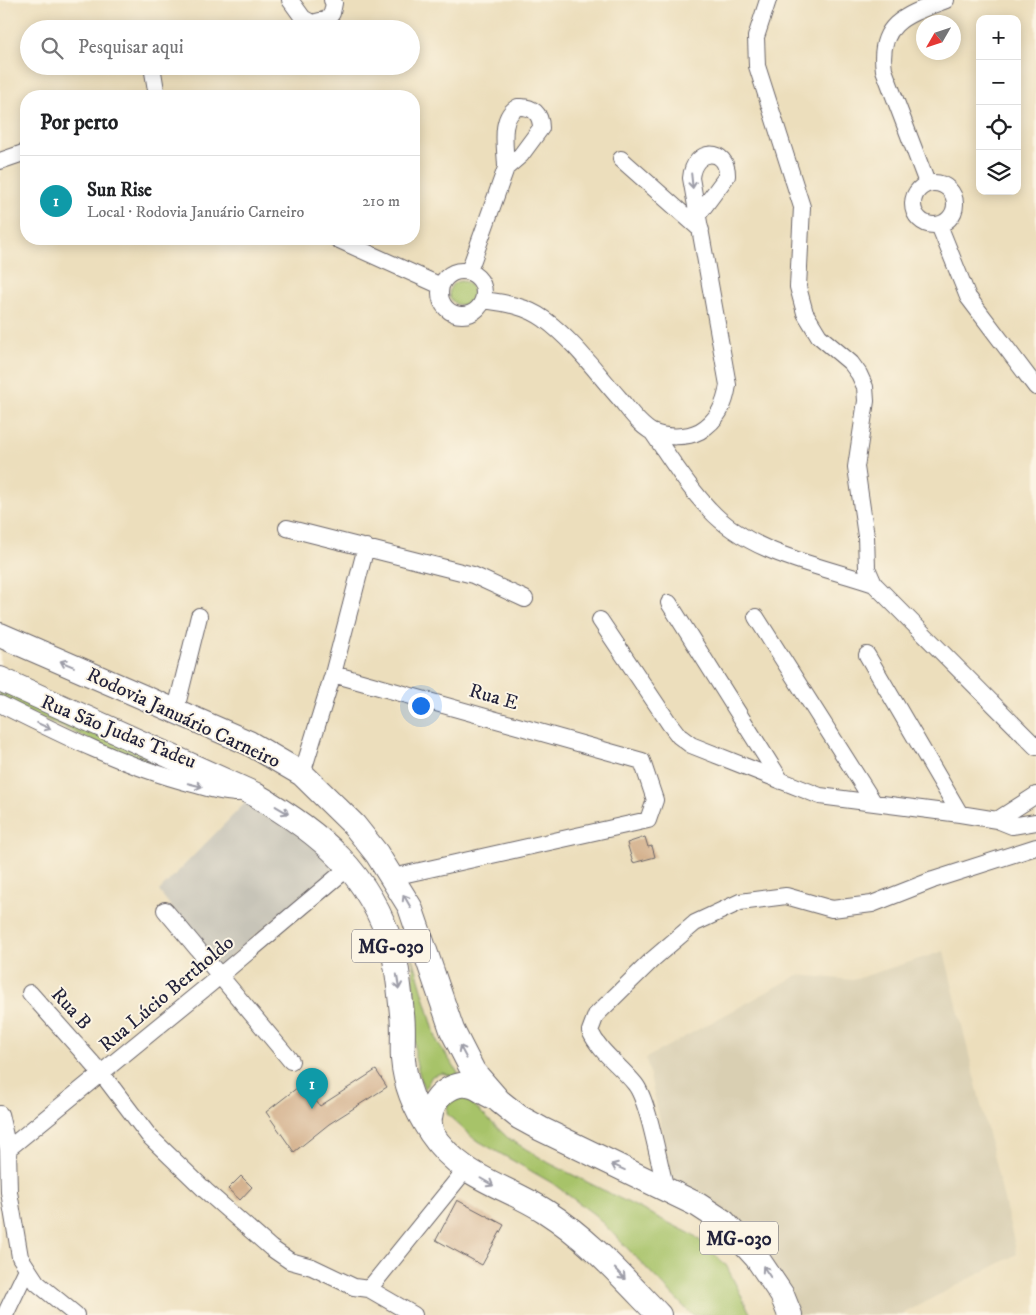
<!DOCTYPE html>
<html lang="pt">
<head>
<meta charset="utf-8">
<style>
	:root { --surface:#fff; --page:#f6f6f6; --text:#202124; --muted:#757577; --line:#e0e0e0; --accent:#0f766e }
	body { margin:0; font-family:"IM FELL DW Pica",serif; background:var(--page); color:var(--text) }
	.controls { position:absolute; right:15px; top:15px; display:grid; overflow:hidden; border-radius:10px; box-shadow:0 2px 12px #0003 }
	.controls button { width:45px; height:45px; display:grid; place-items:center; padding:0; border:0; border-bottom:1px solid var(--line); background:var(--surface); color:var(--text); font:25px sans-serif }
	.compass { position:absolute; left:916px; top:15px; width:45px; height:45px; border-radius:50%; background:var(--surface); box-shadow:0 2px 12px #0003; rotate:231deg }
	.you { position:absolute; left:420px; top:705px; width:18px; height:18px; margin:-12px; border:4px solid #fff; border-radius:50%; background:#1a73e8; box-shadow:0 0 0 8px #1a73e833 }
	.badge { display:grid; place-items:center; width:32px; height:32px; border-radius:50%; background:var(--accent); color:#fff; font-size:16px; font-weight:700 }
	.pin { position:absolute; translate:-50% -41px; filter:drop-shadow(0 1px 2px #0008) }
	.pin::after { content:''; position:absolute; top:26px; width:18px; height:15px; background:inherit; clip-path:polygon(0 0,100% 0,50% 100%) }
	.list { margin:0; padding:0; list-style:none }
	h2 { display:flex; justify-content:space-between; align-items:center; height:65px; margin:0; padding:0 20px; font-size:21px }
	h2 small { font-size:16px; font-weight:400; color:var(--muted) }
	.list li { display:grid; grid-template-columns:32px 1fr auto; gap:15px; align-items:center; box-sizing:border-box; height:90px; padding:0 20px; border-top:1px solid var(--line) }
	.list b { display:block; font-size:19px; white-space:nowrap }
	.list p { margin:0; font-size:16px; white-space:nowrap; color:var(--muted) }
	.list em { font-size:16px; font-style:normal; color:var(--muted) }
	.icon { flex:none; width:28px; height:28px; fill:none; stroke:currentColor; stroke-width:2; stroke-linecap:round; stroke-linejoin:round }
	.map { position:relative; flex:none; width:1036px; height:1315px; overflow:hidden }
	.search { position:absolute; background:var(--surface); box-shadow:0 2px 12px #0003; left:20px; top:20px; width:400px; height:55px; display:flex; align-items:center; gap:12px; box-sizing:border-box; padding:0 18px; border-radius:28px; color:var(--muted); font-size:19px }
	.panel { position:absolute; background:var(--surface); box-shadow:0 2px 12px #0003; left:20px; top:90px; width:400px; height:155px; border-radius:20px }
	.map>svg:first-child { display:block }
</style>
</head>
<body>
<div class="map">
<svg width="1036" height="1315" viewBox="0 0 1036 1315">
	<rect width="100%" height="100%" fill="#fcf5e5"/>
	<filter id="ink" filterUnits="userSpaceOnUse"><feTurbulence type="fractalNoise" baseFrequency=".02" numOctaves="2"/><feDisplacementMap in="SourceGraphic" scale="10" xChannelSelector="R" yChannelSelector="G"/><feConvolveMatrix kernelMatrix="1 2 1 2 8 2 1 2 1" color-interpolation-filters="sRGB"/></filter>
	<filter id="wash" filterUnits="userSpaceOnUse"><feTurbulence type="fractalNoise" baseFrequency=".0096" numOctaves="4" result="noise"/><feDisplacementMap in="SourceGraphic" scale="20" xChannelSelector="R" yChannelSelector="G"/><feGaussianBlur stdDeviation="1.12" result="paint"/><feColorMatrix in="noise" values="0 0 0 0 0 0 0 0 0 0 0 0 0 0 0 0 0 1.4 0 .05"/><feComposite in="paint" operator="in"/></filter>
	<g filter="url(#wash)">
		<rect width="100%" height="100%" fill="#ecdebc"/>
		<!-- built -->
		<path fill="#d9cfb2" d="M944,951l73,303 -113,59v2h-106l-124,-132 -28,-125 152,-83 55,5z"/>
		<!-- industrial -->
		<path fill="#c7c4b8" d="M249,799l54,35 31,34 -116,99 -59,-76z"/>
		<!-- green -->
		<path fill="#a7c369" stroke="#647252" d="M449 293a12 12 0 1 1 24 0a12 12 0 1 1-24 0Z
			M0,680l222,103 -84,-22 -138,-62z
			M413,958l24,83 25,38 -20,-6 -10,3 -8,14 -9,-32z
			M465,1097l43,41 41,25 146,73 31,29 25,50h-59l-97,-100 -43,-32 -79,-45 -26,-24 1,-16z"/>
		<g id="blocks">
			<!-- building -->
			<path fill="#d5b390" d="M645,837l3,10 4,-1 3,11 -22,6 -6,-20z
				M376,1070l11,17 -58,37 -35,28 -28,-40 36,-28 18,22z
				M241,1176l11,11 -12,13 -12,-11z
				M457,1200l47,25 -22,40 -46,-25z"/>
		</g>
	</g>
	<g filter="url(#ink)">
		<use href="#blocks" fill-opacity="0" stroke="#696468" stroke-width="1"/>
		<g fill="none" stroke-linecap="round" stroke-linejoin="round">
			<defs>
				<path id="minor" d="M290,0l13,18 9,5 16,-4 4,-6 2,-10 -2,-3
					M768,0l-12,37 1,29 45,141 -4,80 7,26 14,23 32,27 8,11 6,13 1,14 -10,66 10,69 1,32 7,16 162,163
					M152,66l5,30
					M518,107c15,-1 23,7 23,21l-20,27 -15,13c0,-19 -8,-51 12,-61z
					M621,159l80,71
					M0,161l26,-9
					M913 204a21 21 0 1 1 42 0a21 21 0 1 1-42 0Z
					M927,183l-43,-113c-7,-48 25,-56 62,-70
					M939,225l29,72 68,90
					M337,239l104,47
					M440 293a22 22 0 1 1 44 0a22 22 0 1 1-44 0Z
					M469,271l37,-103
					M484,300c21,3 42,6 60,19 30,22 52,53 76,80 9,11 19,26 32,33 13,6 35,6 48,-1 18,-11 25,-26 28,-46l-37,-207c3,-31 37,-31 36,-2l-29,39
					M652,432c18,26 35,54 57,77 41,45 109,56 165,75
					M287,528l186,47 52,24
					M669,603l112,178
					M756,617l118,186
					M600,620l69,103 10,13 12,9 129,51 140,18 37,6 15,6 24,-4
					M867,655l93,159
					M333,674l309,87 13,39 -7,20 -255,57
					M0,704c62,31 126,63 193,80 15,4 30,9 45,9
					M176,709l23,-93
					M302,774l31,-100 33,-127
					M997,820l39,-25
					M165,910l126,151
					M30,993l72,81 47,62 57,55 65,57 19,13 22,6 42,20 15,2 97,-120
					M0,1114l8,35 1,43 11,65 17,26 39,32
					M8,1149l201,-164 140,-118
					M663,1187l1,-6c-6,-22 -16,-81 -29,-97 -15,-19 -35,-31 -45,-53l6,-16 57,-56 42,-36 45,-21 46,-6 46,13 40,-5 61,-24 103,-33
					M369,1289l45,26
					M5,1315l22,-46"/>
				<path id="highway" d="M0,635l249,108 53,31 52,51 23,29 33,53 42,123 21,41 26,30 20,16 22,12 157,76 26,17 33,36 25,37 8,20
					M0,679l254,115c67,39 115,78 139,156 5,20 7,44 9,64 2,15 0,30 1,45 2,26 14,53 28,74 31,46 72,51 114,78 44,28 78,67 114,104
					M432,1134c-1,-5 -3,-11 -2,-16 1,-19 22,-38 42,-32 7,2 14,8 21,11"/>
			</defs>
			<!-- minor casing -->
			<use href="#minor" stroke="#696468" stroke-width="18"/>
			<!-- highway casing -->
			<use href="#highway" stroke="#696468" stroke-width="26"/>
			<!-- minor -->
			<use href="#minor" stroke="#fff" stroke-width="16"/>
			<!-- highway -->
			<use href="#highway" stroke="#fff" stroke-width="24"/>
		</g>
		<!-- one-way arrows -->
		<defs><path id="oneway-shaft" d="M-6 0H5M1.5-3L5.5 0L1.5 3" fill="none" stroke-width="1.6" stroke-linecap="round" stroke-linejoin="round" transform="scale(1.25)"/></defs>
		<g stroke="#9c9ca7">
			<use href="#oneway-shaft" transform="translate(692 181) rotate(84)"/>
			<use href="#oneway-shaft" transform="translate(67 664) rotate(-157)"/>
			<use href="#oneway-shaft" transform="translate(44 726) rotate(25)"/>
			<use href="#oneway-shaft" transform="translate(195 785) rotate(14)"/>
			<use href="#oneway-shaft" transform="translate(282 810) rotate(31)"/>
			<use href="#oneway-shaft" transform="translate(407 901) rotate(-120)"/>
			<use href="#oneway-shaft" transform="translate(398 982) rotate(81)"/>
			<use href="#oneway-shaft" transform="translate(463 1052) rotate(-118)"/>
			<use href="#oneway-shaft" transform="translate(618 1167) rotate(-156)"/>
			<use href="#oneway-shaft" transform="translate(487 1182) rotate(30)"/>
			<use href="#oneway-shaft" transform="translate(767 1272) rotate(-124)"/>
			<use href="#oneway-shaft" transform="translate(620 1274) rotate(47)"/>
		</g>
	</g>
	<g text-anchor="middle" stroke-width="4" stroke-linejoin="round" paint-order="stroke">
		<!-- shield labels -->
		<g fill="#fcf5e5" stroke="#63616e" stroke-width="1">
			<rect x="352" y="929.5" width="78" height="33" rx="4"/>
			<rect x="700" y="1221.5" width="78" height="33" rx="4"/>
		</g>
		<g font-size="19" font-weight="bold" fill="#22223b">
			<text x="391" y="953">MG-030</text>
			<text x="739" y="1245">MG-030</text>
		</g>
		<!-- street labels -->
		<g font-size="20" fill="#22223b" stroke="#fcf5e5">
			<text transform="translate(494 696) rotate(16)" y="7">Rua E</text>
			<text transform="translate(184 717) rotate(25)" y="7">Rodovia Januário Carneiro</text>
			<text transform="translate(119 731) rotate(22)" y="7">Rua São Judas Tadeu</text>
			<text transform="translate(166 993) rotate(-40)" y="7">Rua Lúcio Bertholdo</text>
			<text transform="translate(72 1008) rotate(48)" y="7">Rua B</text>
		</g>
	</g>
</svg>
<div class="controls">
<button>+</button>
<button>−</button>
<button><svg class="icon" aria-label="locate" viewBox="0 0 24 24"><circle cx="12" cy="12" r="6"/><path d="M12 2v4M12 18v4M2 12h4M18 12h4"/></svg></button>
<button><svg class="icon" aria-label="layers" viewBox="0 0 24 24"><path d="M12 4l9 5-9 5-9-5zM3 14l9 5 9-5"/></svg></button>
</div>
<svg class="compass" viewBox="-18 -18 36 36"><path d="M0-13l5 13h-10z" fill="#e53935"/><path d="M0 13l5-13h-10z" fill="#757577"/></svg>
<div class="you"></div>
<div class="pin badge" style="left:312px;top:1109px;background:#0f9aa8">1</div>
<div class="search"><svg class="icon" aria-label="search" viewBox="0 0 24 24"><circle cx="10" cy="10" r="6"/><path d="M15 15l6 6"/></svg>Pesquisar aqui</div>
<section class="panel">
<h2>Por perto<small></small></h2>
<ul class="list">
<li><span class="badge" style="background:#0f9aa8">1</span><div><b>Sun Rise</b><p>Local · Rodovia Januário Carneiro</p></div><em>210 m</em></li>
</ul>
</section>
</div>
</body>
</html>
